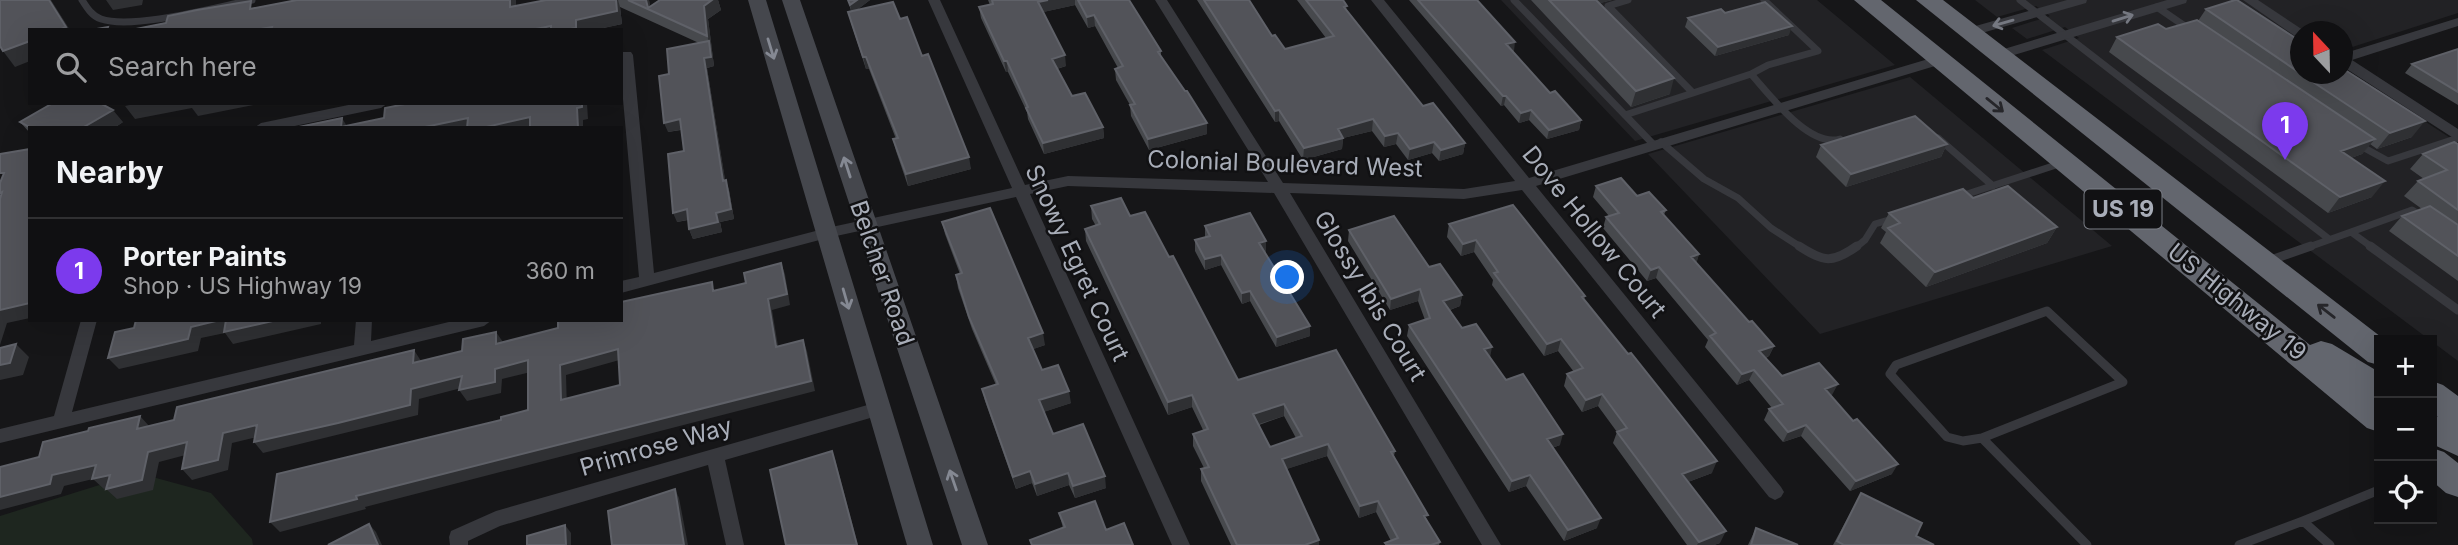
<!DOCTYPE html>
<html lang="en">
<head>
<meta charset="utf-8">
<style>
	:root { --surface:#101012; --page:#19191b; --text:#f1f3f6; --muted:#9c9d9f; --line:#303032; --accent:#7c3aed }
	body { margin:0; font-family:Inter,sans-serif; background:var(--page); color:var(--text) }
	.controls { position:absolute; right:21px; bottom:21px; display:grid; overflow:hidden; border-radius:0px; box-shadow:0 7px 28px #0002 }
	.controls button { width:63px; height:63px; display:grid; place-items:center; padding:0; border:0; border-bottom:2px solid var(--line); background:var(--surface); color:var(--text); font:35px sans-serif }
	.compass { position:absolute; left:2290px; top:21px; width:63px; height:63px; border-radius:50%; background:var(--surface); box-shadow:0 7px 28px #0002; rotate:338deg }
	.you { position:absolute; left:1288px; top:278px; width:24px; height:24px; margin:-18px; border:5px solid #fff; border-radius:50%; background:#1a73e8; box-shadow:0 0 0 10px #1a73e833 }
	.badge { display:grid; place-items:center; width:46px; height:46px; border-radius:50%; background:var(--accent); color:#fff; font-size:23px; font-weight:700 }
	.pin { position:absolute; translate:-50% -58px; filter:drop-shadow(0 2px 4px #0008) }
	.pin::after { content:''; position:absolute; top:37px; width:24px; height:21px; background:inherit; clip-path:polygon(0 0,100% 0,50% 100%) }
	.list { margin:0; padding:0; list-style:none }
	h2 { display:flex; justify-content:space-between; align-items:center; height:91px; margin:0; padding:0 28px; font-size:30px }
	h2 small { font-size:23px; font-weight:400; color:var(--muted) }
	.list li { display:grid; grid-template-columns:46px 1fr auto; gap:21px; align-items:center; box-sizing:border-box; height:105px; padding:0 28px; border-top:2px solid var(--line) }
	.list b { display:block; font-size:26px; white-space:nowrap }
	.list p { margin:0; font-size:23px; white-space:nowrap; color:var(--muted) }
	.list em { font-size:23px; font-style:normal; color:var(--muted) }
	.icon { flex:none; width:38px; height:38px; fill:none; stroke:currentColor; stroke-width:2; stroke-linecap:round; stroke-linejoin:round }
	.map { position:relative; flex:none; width:2458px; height:545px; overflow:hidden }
	.search { position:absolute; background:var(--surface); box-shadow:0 7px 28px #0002; left:28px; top:28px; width:595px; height:77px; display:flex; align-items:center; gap:18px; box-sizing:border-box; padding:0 24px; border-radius:0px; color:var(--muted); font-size:26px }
	.panel { position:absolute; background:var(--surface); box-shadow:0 7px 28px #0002; left:28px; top:126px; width:595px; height:196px; border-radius:0px }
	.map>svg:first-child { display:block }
</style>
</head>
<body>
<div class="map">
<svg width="2458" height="545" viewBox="0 0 2458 545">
	<rect width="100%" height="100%" fill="#161618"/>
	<!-- built -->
	<path fill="#222225" d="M1501,0h316l78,65 -260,76z
		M1975,0h483v13l-115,37 -1,-18h-42v42h42l1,-6 115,75v218l-416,-311 37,-12 -14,-11 -38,12 -15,-11 38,-12 -14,-10 -39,11z
		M1910,77l202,169 -292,88 -172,-180z"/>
	<!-- green -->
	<path fill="#1e261f" d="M138,473l73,20 41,46 1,6h-253v-29z"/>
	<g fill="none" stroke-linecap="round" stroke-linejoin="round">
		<!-- lane-far1 -->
		<path stroke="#37383d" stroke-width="7" d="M82,0c5,8 10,16 19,19 32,11 116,-12 151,-19
			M1514,0l139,144
			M1628,0l-20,6 85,87 58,-19c19,21 58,74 89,65
			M2020,0l309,239
			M2157,7l32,22
			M1751,74l17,-9 50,-14 -54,-51
			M1625,115l68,-22
			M1938,138l55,48
			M1661,142l43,37 34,19 33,30 31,20
			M2359,145l29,16 70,-23
			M1958,197l104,-34
			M1855,248l10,-8 10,-16 17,-5
			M2306,248l45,-16
			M2373,248l-22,-16 61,-22 11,7"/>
		<!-- lane -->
		<path stroke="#37383d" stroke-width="9" d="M1799,246c25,16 33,18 58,0
			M2370,246l88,64
			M2268,261l43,-15
			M2047,311l76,71 -141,56 -19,3 -16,-4 -57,-63 6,-9z
			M1982,438l105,107
			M2239,545l64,-24
			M2330,545l-27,-24 76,-31"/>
		<!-- street -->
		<path fill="#37383d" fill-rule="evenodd" d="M928,0h12l85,185 43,-9 200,6 -113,-182h12l116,183 181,6 51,-8 -144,-181h13l145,178 406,-121 5,-1 7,4 -2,3 -409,123 245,301 3,5 -3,5 -6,3 -6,-3 -247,-307 -58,9 -174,-6 211,352h-19l-208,-352 -206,-7 -38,8 160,351h-18l-156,-348 -189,41 -206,55v-12l18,-4 -18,-200v-25h10l2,3 21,218 173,-45 185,-40z
			M2067,0h20l-1,3 -111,32h-10l-2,-3 2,-3z
			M2167,0h20l-1,3 -182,55h-10l-2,-3 2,-3z
			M2243,0h15l48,32h-6v5l-5,-1z
			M2458,18v8l-106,34 106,69v12l-116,-75v-12z
			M358,103h30l-7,5 -96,20h-31l7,-5z
			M81,320h16l-25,92 282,-67 2,-25h16l-1,21 86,-21h35l-8,6 -484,117v-14l54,-13z
			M878,402l6,2 3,5 -3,5 -159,46 19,85h-18l-18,-80 -208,61 -32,15v4h-18l-1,-8 2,-6 45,-20z"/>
		<!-- secondary -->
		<path fill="#45474d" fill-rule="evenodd" d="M748,0h18l167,545h-26z
			M782,0h18l188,545h-26z"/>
		<!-- highway -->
		<path fill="#63666e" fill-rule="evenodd" d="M1854,0h27l429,345 11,-4 11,3 47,28v60l-12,-4z
			M1916,0h27l442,340h-6v25l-11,-3z
			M2432,381l11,4 15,11v60l-26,-12v-29l6,2 -6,-5z
			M2432,448l12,4 14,11v34l-12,-4 -14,-12z"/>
	</g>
	<!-- wall -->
	<path fill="#47494d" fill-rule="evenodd" d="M297,0h219v6l30,-6h103l1,7 10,-7h58l3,10 -13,9 6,47 -7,2 18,113 4,9 5,29 -14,3 2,10 -29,7 -4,-10 -1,-9 -11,2 7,-71 -3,-21 -13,2 1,-58 30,-31 -79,-36 2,17 -28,6h-463z
		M848,0h22l-12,9 42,10 22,37 49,113 -63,17 -12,-35 -3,-12h3l-27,-70h-3l-15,-46 -3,-11 3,-1z
		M988,0h141l32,51v5l46,67v11l-58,16 -18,-34 -1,-11 -14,-25 -1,-11 3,-1 -23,-42 -7,2 -13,-23 -32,7 23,54 -9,3 15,27 31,31 1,11 -60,16 -16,-35 -1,-7 -19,-40h-2l-25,-54 -2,-11 11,-2z
		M1197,0h52l23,36 13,13 41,-11 -29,-38h46l4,10 76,96 42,37 -2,11 -24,7 -7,-8 -24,7 -12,-16 -12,3 -12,-16 -29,7 -1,11 -39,11 -24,-39 -4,1z
		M1409,0h68l37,51 -2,1 38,41 31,27 -2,10 -32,9 -18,-19 -10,3 -15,-18 -3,1z
		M1531,0h81l-12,3 70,91 -39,13z
		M2206,9l206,128 -35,12 -7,-5 -8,10 -11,4 21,39 -44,16 -219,-161 8,-15 49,-8 32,-8z
		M1725,13l64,22 -74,21 -30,-29 3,-9z
		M2458,49v56l-53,-32 7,-9z
		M20,122h103l-9,6h-84v5z
		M1947,144l-6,13 -95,30 -30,-30 5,-12z
		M2458,144v137l-69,-50 13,-15 20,-7 -18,-13 14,-15 6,-2 -14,-10 13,-15z
		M1596,186l41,10 29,14 -2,5 35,39 -3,9 53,59 25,24 -5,10 -3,2 16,18 50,19h-1l61,79 -42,17 -49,-55 -18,6 -19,-22 5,-11 3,-1 -23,-28 -12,5 -32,-38 3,-7 -52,-62 -9,3 -44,-53 3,-11 3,-1 -16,-19z
		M1973,198l84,29 -10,16 -121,44 -46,-44 6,-11 -5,-4 8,-15z
		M1091,206l39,10 39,41 69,123 157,71 -1,5 33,64 13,22 -1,3h-54v-2l6,-2 -15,-29 -17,6 -32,-62 -41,13 33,76h-88l-30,-64v-12l3,-1 -11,-22v-12l10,-4 -11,-23 -24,8 -82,-174 -1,-12 11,-3 -4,-7zM1284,416l12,22 -26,9 -11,-22z
		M942,222l103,123 -12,4 9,21 29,33 -28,9 10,22 53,54 -31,10 -6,-13 -32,11 -5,-13 -16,6 -31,-88 -3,-12 14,-4 -24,-56 -14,-41 -2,-13 4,-1 -15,-40z
		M1449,224l136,72 -1,3 128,174 -24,9 32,61 -6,2h-27l-74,-102 4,-11 -19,-26 -16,6 -18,-26 3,-12 7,-2 -16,-21 -14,5 -52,-71 1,-5 -19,-28 -13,4 -14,-19z
		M1205,226l61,15v10l-1,1 45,84 -34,11 -26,-46 -8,3 -21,-39 -16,5 -10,-19v-11l10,-3z
		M1349,230l80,37 33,28 -2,11 -10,4 12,18 28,29 16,23 54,65 -8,3 45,80 -33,13 -38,-55 -17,6 -102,-156 2,-11 16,-5 -7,-19 -28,9 -42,-69z
		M1861,493l55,43 18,9h-101z
		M1059,513l47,17 27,15h-102l-1,-5 33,-12z
		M1756,528l42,17h-50z"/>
	<!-- shaded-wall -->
	<path fill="#2f3033" d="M49,0h2l19,30h-11z
		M106,0h37l-1,5 -29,5z
		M510,0h6v20l-6,-13z
		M616,0h2l2,7 2,17 -28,6h-29l11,-10z
		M646,0h3l2,10 -3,-1z
		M712,0h6l3,10 -13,9 4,30 -5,-13 -3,-30z
		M857,0h13l-18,14 -2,-9z
		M1048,0h27v5l-36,8 -1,-11z
		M1586,0h26l-27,7z
		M1094,15l1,11 -7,2 -1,-11z
		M551,26l2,4h-22z
		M1792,26l-3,9 -74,21 3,-9z
		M272,27l2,3h-19z
		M30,41v20l-15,6 -12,-16z
		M709,41l3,10 2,15 -7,2 20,123 -4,-10 -19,-123z
		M1515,42l-1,9 -10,3 2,-10z
		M1065,55l1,11 -13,4 -1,-11z
		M863,57h3l3,12h-3z
		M1004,61h3l1,11h-2z
		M1674,78l-4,16 -39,13 5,-16z
		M1503,96h3l-2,9 -3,1z
		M139,103h125l-66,13 -6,-8 -57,11 -10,-13z
		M582,103h5l1,16 -5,1v8h-5l-1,-20z
		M113,110l10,12 -9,6h-32z
		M1279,110v11l-4,1v-11z
		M1531,110l-2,10 -10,3 2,-10z
		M530,117l5,11h-53z
		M342,118l6,10 -7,-1z
		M468,118l5,10h-53z
		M680,119l4,10 -16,3 -4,-9z
		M1373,119l-1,12 -29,7 -1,11 -39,11 1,-12 34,-19z
		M1581,120l-2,10 -32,9 2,-9z
		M2425,121l-13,16 -35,12 13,-16z
		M1207,123v11l-58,16 -1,-11z
		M1103,127l1,11 -60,16 -1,-11z
		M1398,133l-2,11 -12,3 1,-11z
		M2375,139l-13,15 -33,12 12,-15z
		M1434,142l-2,11 -24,7 2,-11z
		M1465,143l-2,11 -24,7 2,-11z
		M1947,144l-6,13 -95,30 5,-13z
		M969,157l2,12 -63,17 -2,-12z
		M726,180l3,10 5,29 -14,3 2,10 -29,7 -4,-10 27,-16z
		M2385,181l-13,16 -44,16 12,-16z
		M687,209l4,10 -14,3 -4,-9z
		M2057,227l-10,16 -121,44 9,-15z
		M1476,240l-2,12 -13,4 2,-12z
		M1266,241v10l-7,2v-10z
		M1699,254l-3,11 -5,-8z
		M1221,255v10l-16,5v-11z
		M781,263l4,11 5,31 -18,5 8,48 -4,-11 -8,-48z
		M1659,267l-3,11 -9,3 4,-11z
		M1420,289l-2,12 -28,9 1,-11z
		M1250,291v10l-8,3v-11z
		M1462,295l-2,11 -19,7 2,-12z
		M30,303v15l-23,5 -7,22v-35z
		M220,320h101v4l-88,20 -8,-11 -24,5 -3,13 -79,18 -11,-11 83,-31z
		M1310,326v10l-34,11 1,-10z
		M496,332l7,10 -7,2z
		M1043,333l2,12 -14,5 -3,-12z
		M1561,339l-3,12 -14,5 3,-12z
		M803,340l4,11 8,40 -450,116 1,2 -86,23 -10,-10 86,-26z
		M16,344l13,13 -6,18 -23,5v-15z
		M1774,346l-5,10 -14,5 4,-10z
		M1492,347l-2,11 -6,-9z
		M618,349l5,10 -57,16 1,36 -6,-11 -1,-35z
		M414,350l7,11 -8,2z
		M528,360l7,11 -33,8 -1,14 -34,8 -8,-11 36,-21z
		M1754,370l-5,10 -12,5 5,-11z
		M462,376l7,10 -50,13 -1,16 -155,38 -9,-11 157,-53z
		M1838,384l-6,11 -12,4 5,-10z
		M1069,391l2,12 -30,10 -2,-13z
		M1602,394l-4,12 -16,6 4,-12z
		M1192,395v12l-24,8v-13z
		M1284,404v12l-31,10v-12z
		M140,416l10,11 -13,2z
		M257,425l9,10 -34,8 -4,27 -36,10 -10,-11 41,-36z
		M1806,425l-5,11 -18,6 5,-10z
		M1563,434l-3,11 -17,6 4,-12z
		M187,442l10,10 -38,10 -6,28 -36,9 -11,-10 42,-37z
		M1328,444l-1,12 -46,15 1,-12z
		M832,451l3,8 23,86h-1z
		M1717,461l-5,12 -35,13 5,-12z
		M1898,464l-6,10 -42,17 6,-10z
		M96,465l14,10 11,10 -17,4 -11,-10 -29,7 -3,8 -61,16v-13l52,-22z
		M1030,471l2,12 -16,6 -3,-12z
		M1068,473l1,12 -32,11 -2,-12z
		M1530,475l-4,11 -17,6 3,-11z
		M1105,476l1,12 -31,10 -2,-12z
		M675,489l4,9 9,47h-4z
		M1378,501l-2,11 -17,6 1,-12z
		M1601,518l-4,10 -33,13 4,-11z
		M369,524l7,8 6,13h-4z
		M565,525l6,8v12h-5z
		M1726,531l-6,12 -6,2h-17l2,-3z
		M1319,540v5h-14z"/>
	<!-- building -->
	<path fill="#525359" stroke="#5f6168" stroke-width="2" fill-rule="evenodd" d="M0,0h49l17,27 -7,3h-29v11l-27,10 -3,-5z
		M297,0h213v7l36,-7h70l1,11 -41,9v8l-11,2h-14v-4l-20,4h-260l1,-3 -17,3h-124l35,-7 2,-7 29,-6 54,-9 -1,8z
		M628,0h18l2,8 12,-8h52l-8,6 3,30z
		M848,0h9l-7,5z
		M992,0h56l-10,2 27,53 -13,4 20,37 13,-3 18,34 -60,16 -17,-35 2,-1 -21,-46h-3l-25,-54 14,-3z
		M1078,0h51l32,51 -3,1 27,39h2l20,32 -59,16 -18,-34 5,-1 -20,-35 8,-3 -29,-51 -7,2z
		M1204,0h45l23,36 3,-1 10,14 49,-13 -28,-36h37l4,6 -3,1 79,99 10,-3 32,40 -24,7 -7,-8 -24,7 -12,-16 -13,3 -12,-17 -35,10 5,9 -39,10 -25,-38 -4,1z
		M1418,0h59l38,42 -9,2 44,49 5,-2 26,29 -32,10 -18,-20 -10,3 -15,-17h-3z
		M1549,0h47l78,78 -38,13z
		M2235,0h2l63,41v32l-94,-64z
		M893,2l7,17 7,-2 15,39 6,-2 41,103 -63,17 -13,-35 5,-1 -32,-81h-3l-15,-45z
		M1765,2l27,24 -74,21 -30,-29 33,-9 4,4z
		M2197,20l178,119 -34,12 44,30 -45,16 -223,-160 41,-13 8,5z
		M108,27l-1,3h-16z
		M709,41l2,16 -7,1 19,123 3,-1 5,29 -15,4 2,9 -29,7 -2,-20 -14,4 -5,-59 16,-3 -4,-32 -16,4 -5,-47 10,-2 -2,-25z
		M2458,49v43l-46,-28z
		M2342,68l83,53 -35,12 -89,-59h41z
		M53,103h47l13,7 -31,18h-51l-11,-6z
		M410,103h172v4l-5,1 1,20h-48v-11l-48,11h-15l1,-10 -48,10h-126l48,-10 -1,9 43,-9 1,-10z
		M1915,116l32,28 -96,30 -30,-29z
		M2454,142l4,2v66l-40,-29 29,-11 -24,-16z
		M30,149v154l-30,7v-111l2,-7 -2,1v-10l4,-10h-4v-19z
		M1621,178l16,18 12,-4 17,18 -5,2 38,42 -8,3 58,65 3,-1 22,25 -15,5 23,25 37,-13 19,21 -13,5 28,32 4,-2 41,45 -42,17 -50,-56 -18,7 -19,-23 14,-5 -29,-34 -12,4 -32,-38 6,-3 -57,-66 -8,3 -45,-53 13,-4 -23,-27z
		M2008,186l49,41 -122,45 -47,-44 12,-5 -11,-10 74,-24 10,9z
		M1121,198l9,18 15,-4 24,45 4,-1 65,124 98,-30 59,101 -4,1 37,63 -4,1 16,26 -9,3h-44l-2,-2 13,-5 -20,-37 -18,5 -32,-62 -46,15 37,81 -14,5h-68l-36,-76 8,-2 -16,-33 15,-5 -16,-34 -24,7 -83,-173 15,-5 -9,-18zM1284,404l18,32 -32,11 -17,-33z
		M1513,205l72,91 -3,1 46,57 3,-1 86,108 -35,13 44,57 -27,11 -82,-110 10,-4 -25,-34 -16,6 -19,-26 16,-6 -22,-29 -14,5 -53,-71 4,-1 -22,-32 -13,4 -14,-20z
		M2430,206l28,19v31l-56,-40z
		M990,208l53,125 -15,5 14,32 16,-5 11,26 -30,9 14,34 30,-10 22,52 -32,10 -5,-13 -33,11 -5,-13 -17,6 -31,-88 16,-5 -29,-67 -13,-42 6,-2 -20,-51z
		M1250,213l16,28 -7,2 51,83 -33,11 -27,-46 -8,2 -21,-38 -16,4 -10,-19 15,-4 -5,-10z
		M1394,216l35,51 11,-3 22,31 -19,6 19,27 14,-4 16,23 -8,2 22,31 17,-6 40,60 -16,5 54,79 -33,12 -38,-55 -18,6 -103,-156 21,-7 -10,-29 -29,10 -42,-69z
		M781,263l6,31 -19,5 8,48 27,-7 8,41 -455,115 1,3 -87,23 7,-48 224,-54v-3l27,-7v-50l-33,9v13l-36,8 3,-14 -51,13 -1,16 -72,18 -84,19 3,-17 -34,8 -5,27 -36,9 5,-27 -39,10 -6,28 -36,9 4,-14 -18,4 4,-14 -44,10 -2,9 -50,13v-30l39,-10 4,-15 45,-11 1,-3 51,-12 -3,13 37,-9 3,-13 237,-57 -1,13 49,-12 1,-12 33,-7v12l62,-16v-8h63v-18l91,-20 1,9 33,-8 -2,-10zM618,349l2,36 -59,15 -1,-35z
		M136,320h84l-29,7 -3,12 -80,19 7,-26 19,-4z
		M226,320h51l-53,12z
		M16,344l-6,19 -10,2v-17z
		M832,451l25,94h-71l-16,-75z
		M675,489l9,56h-72l-4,-34z
		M1861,493l61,30 -6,13 18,9h-90l-7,-4z
		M1095,501l11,29 18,-7 9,22h-101l-2,-5 35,-13 -6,-14z
		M369,524l9,21h-50z
		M565,525l1,20h-39v-9z
		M1756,528l42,17h-47z"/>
	<!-- one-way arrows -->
	<defs><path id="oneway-shaft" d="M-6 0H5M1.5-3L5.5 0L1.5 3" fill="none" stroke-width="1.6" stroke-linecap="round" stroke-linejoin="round" transform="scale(1.75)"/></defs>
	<g stroke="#757881">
		<use href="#oneway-shaft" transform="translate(2123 18) rotate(-17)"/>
		<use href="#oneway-shaft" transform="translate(2003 23) rotate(164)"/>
	</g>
	<g stroke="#858993">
		<use href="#oneway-shaft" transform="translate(771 49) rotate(73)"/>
		<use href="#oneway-shaft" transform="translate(847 167) rotate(-108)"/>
		<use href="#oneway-shaft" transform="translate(846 299) rotate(74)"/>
		<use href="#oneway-shaft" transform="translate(953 480) rotate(-109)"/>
	</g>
	<g stroke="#26262a">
		<use href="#oneway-shaft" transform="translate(1995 105) rotate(39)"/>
		<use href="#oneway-shaft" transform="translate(2326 311) rotate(-142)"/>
	</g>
	<g text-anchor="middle" stroke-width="5" stroke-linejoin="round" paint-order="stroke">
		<!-- shield labels -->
		<rect fill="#111113" stroke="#7b7e86" stroke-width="2" x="2084.5" y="189.5" width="77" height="39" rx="5"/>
		<g font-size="23" font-weight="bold" fill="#a8adb8">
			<text x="2123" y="217">US 19</text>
		</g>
		<!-- street labels -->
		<g font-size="24" fill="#a8adb8" stroke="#111113">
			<text transform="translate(1285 164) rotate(2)" y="8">Colonial Boulevard West</text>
			<text transform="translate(1594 232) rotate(51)" y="8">Dove Hollow Court</text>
			<text transform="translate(1077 263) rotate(65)" y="8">Snowy Egret Court</text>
			<text transform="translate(882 273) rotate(71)" y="8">Belcher Road</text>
			<text transform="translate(1370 296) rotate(59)" y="8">Glossy Ibis Court</text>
			<text transform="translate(2237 302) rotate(39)" y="8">US Highway 19</text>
			<text transform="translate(656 447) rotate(-16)" y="8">Primrose Way</text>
		</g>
	</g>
</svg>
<div class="controls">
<button>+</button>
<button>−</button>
<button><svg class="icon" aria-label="locate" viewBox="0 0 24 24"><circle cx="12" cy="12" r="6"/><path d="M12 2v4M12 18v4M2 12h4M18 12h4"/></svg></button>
</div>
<svg class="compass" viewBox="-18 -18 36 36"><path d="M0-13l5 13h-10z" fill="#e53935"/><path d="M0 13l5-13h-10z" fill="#9c9d9f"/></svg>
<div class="you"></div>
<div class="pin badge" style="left:2285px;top:160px">1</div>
<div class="search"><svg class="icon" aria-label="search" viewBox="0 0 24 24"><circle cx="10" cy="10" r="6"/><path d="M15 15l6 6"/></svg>Search here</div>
<section class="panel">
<h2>Nearby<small></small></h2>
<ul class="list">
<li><span class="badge">1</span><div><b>Porter Paints</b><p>Shop · US Highway 19</p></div><em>360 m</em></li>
</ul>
</section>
</div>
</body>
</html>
